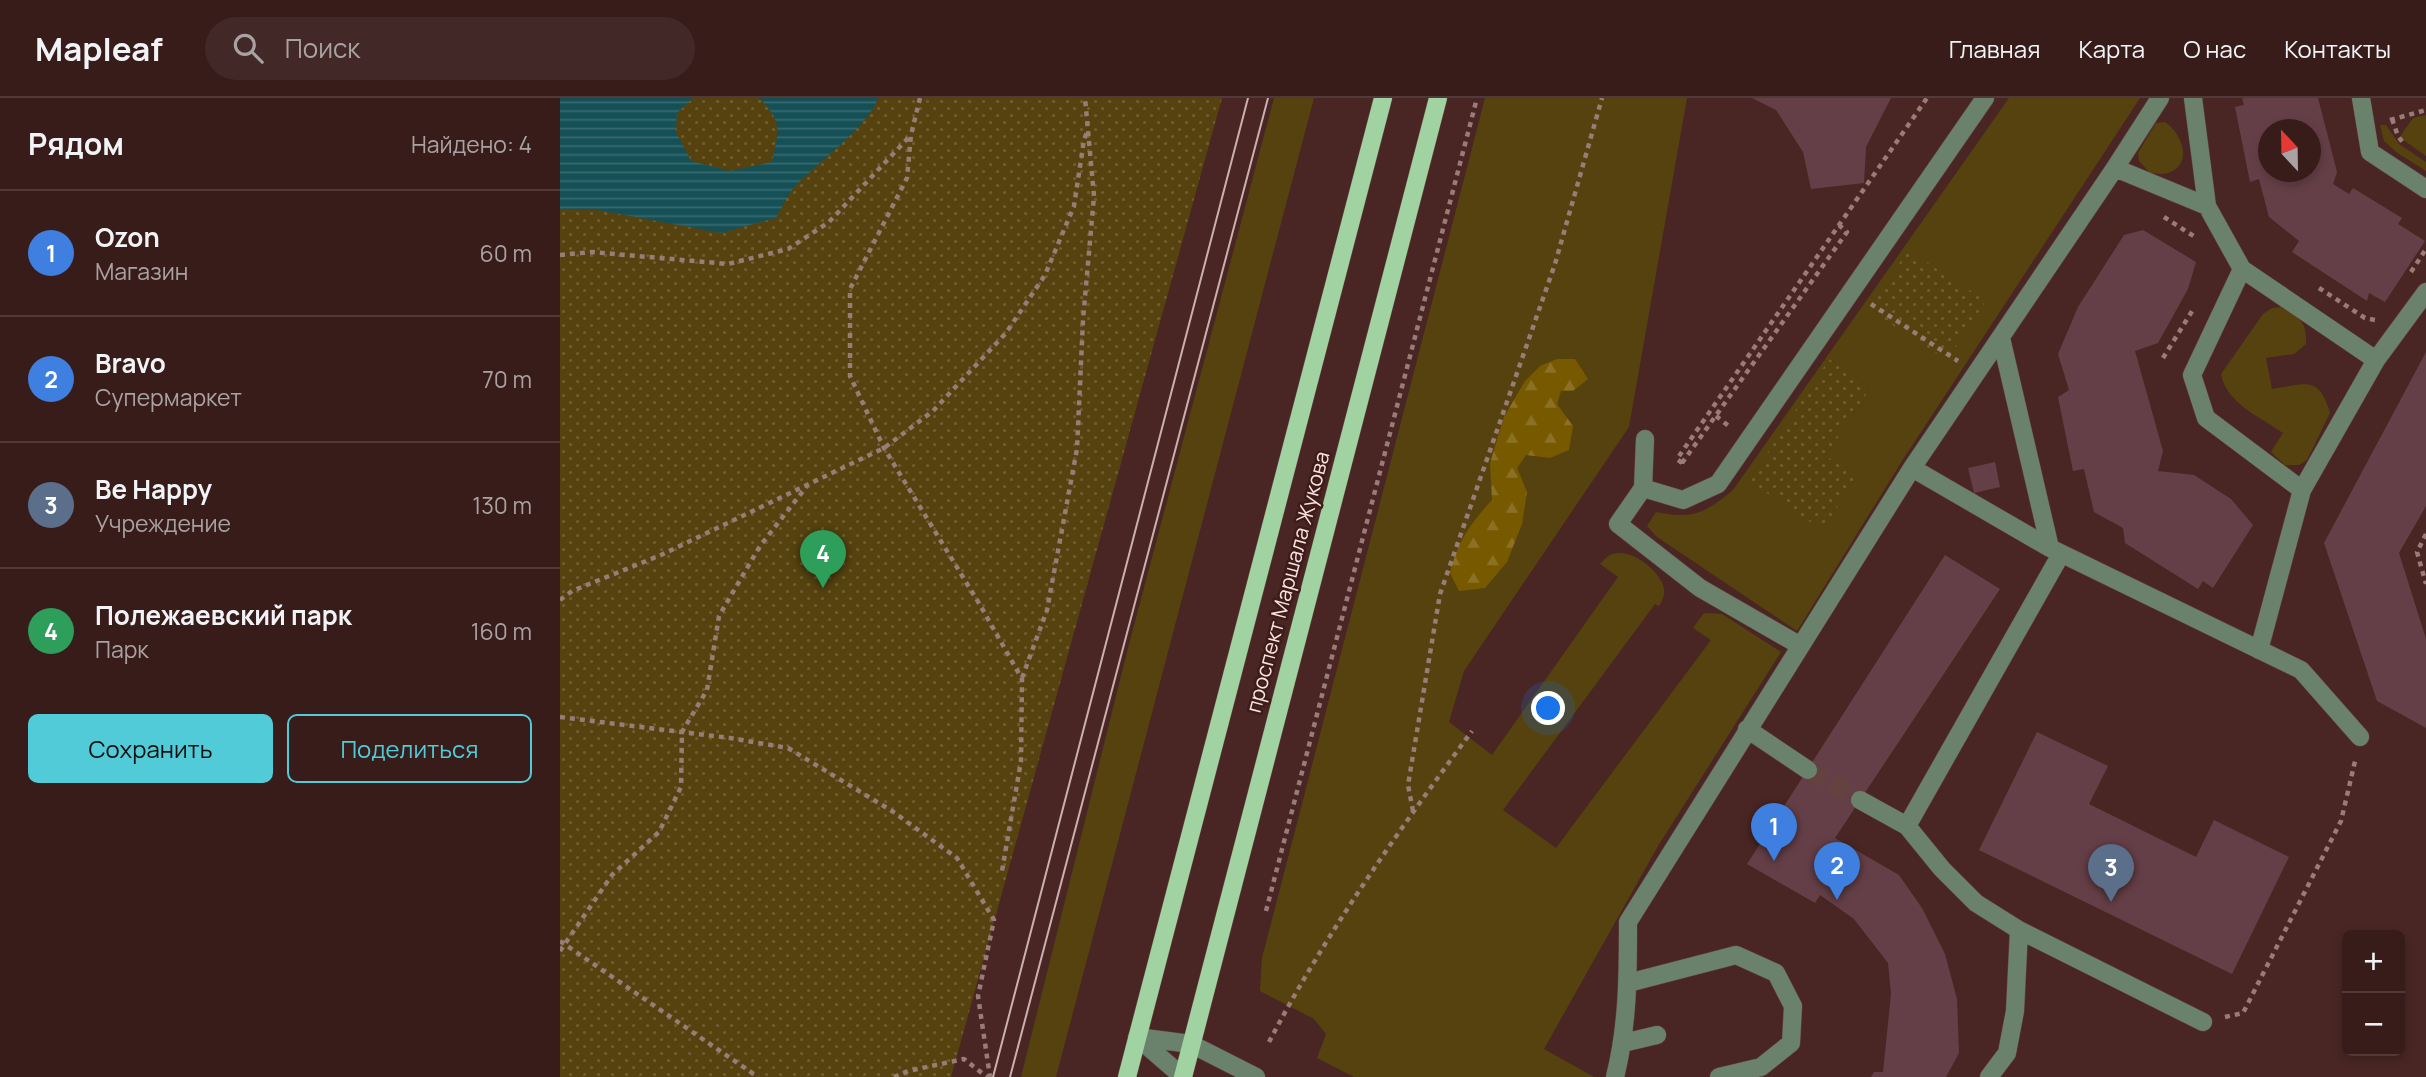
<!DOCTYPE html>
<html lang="ru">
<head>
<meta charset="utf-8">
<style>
	:root { --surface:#371c1a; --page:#422927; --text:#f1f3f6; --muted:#aaa1a2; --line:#513a39; --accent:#52cbd9 }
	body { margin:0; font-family:Manrope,sans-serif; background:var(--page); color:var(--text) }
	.controls { position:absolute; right:21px; bottom:21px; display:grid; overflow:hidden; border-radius:10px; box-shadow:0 4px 10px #0003 }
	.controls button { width:63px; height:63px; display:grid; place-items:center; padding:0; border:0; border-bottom:2px solid var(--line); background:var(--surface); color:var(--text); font:35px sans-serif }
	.compass { position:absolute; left:1698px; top:21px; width:63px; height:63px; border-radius:50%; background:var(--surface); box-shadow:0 4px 10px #0003; rotate:338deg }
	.you { position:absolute; left:989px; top:611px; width:24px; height:24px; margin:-18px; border:5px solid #fff; border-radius:50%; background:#1a73e8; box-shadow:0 0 0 10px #1a73e833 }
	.badge { display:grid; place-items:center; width:46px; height:46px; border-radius:50%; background:var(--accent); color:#fff; font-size:23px; font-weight:700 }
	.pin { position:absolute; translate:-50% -58px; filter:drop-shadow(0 2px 4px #0008) }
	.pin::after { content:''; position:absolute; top:37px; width:24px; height:21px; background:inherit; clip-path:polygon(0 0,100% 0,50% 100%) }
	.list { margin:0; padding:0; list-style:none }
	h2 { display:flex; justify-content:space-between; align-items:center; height:91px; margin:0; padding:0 28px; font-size:30px }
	h2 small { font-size:23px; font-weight:400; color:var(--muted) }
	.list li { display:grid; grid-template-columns:46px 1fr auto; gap:21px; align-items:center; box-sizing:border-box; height:126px; padding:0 28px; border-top:2px solid var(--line) }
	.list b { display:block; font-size:26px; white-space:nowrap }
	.list p { margin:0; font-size:23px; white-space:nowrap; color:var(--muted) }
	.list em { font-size:23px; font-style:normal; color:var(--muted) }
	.actions { display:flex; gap:14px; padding:21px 28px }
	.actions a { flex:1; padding:16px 0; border:2px solid var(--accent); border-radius:10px; text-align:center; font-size:24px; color:var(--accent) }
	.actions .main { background:var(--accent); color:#111 }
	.icon { flex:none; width:38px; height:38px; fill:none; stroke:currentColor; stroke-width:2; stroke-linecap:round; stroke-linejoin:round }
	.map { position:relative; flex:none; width:1866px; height:979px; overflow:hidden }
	header { display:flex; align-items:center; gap:42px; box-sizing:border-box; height:98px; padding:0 35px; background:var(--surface); border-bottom:2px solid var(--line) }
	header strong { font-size:33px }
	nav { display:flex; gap:38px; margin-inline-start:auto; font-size:24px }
	.search { width:490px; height:63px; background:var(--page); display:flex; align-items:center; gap:18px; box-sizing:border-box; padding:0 24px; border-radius:38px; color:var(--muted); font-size:26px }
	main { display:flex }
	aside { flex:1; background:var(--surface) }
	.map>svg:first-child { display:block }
</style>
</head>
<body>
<header>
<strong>Mapleaf</strong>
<div class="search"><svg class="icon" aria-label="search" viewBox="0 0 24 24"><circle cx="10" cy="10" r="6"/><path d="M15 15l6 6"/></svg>Поиск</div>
<nav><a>Главная</a><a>Карта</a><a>О нас</a><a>Контакты</a></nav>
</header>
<main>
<aside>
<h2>Рядом<small>Найдено: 4</small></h2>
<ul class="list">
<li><span class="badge" style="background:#3f7fe0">1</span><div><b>Ozon</b><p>Магазин</p></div><em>60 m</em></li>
<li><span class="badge" style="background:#3f7fe0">2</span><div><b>Bravo</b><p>Супермаркет</p></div><em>70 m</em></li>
<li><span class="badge" style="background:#5c6f8a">3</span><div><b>Be Happy</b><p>Учреждение</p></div><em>130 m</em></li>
<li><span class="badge" style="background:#2e9e5b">4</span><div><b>Полежаевский парк</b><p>Парк</p></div><em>160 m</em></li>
</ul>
<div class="actions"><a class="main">Сохранить</a><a>Поделиться</a></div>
</aside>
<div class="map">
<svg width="1866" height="979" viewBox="0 0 1866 979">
	<defs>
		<pattern id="forest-firs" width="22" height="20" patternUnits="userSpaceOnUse" patternTransform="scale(1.75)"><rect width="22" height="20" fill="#775900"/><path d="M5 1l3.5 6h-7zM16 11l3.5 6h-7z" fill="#8b7125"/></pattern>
		<pattern id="park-dots" width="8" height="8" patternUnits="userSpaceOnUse" patternTransform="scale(1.75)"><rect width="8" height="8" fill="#56420f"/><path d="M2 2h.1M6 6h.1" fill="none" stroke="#6f5d32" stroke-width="1.8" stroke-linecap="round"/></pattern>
		<pattern id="water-rules" width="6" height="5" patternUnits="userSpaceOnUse" patternTransform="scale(1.75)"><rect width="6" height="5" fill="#155057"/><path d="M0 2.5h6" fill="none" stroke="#38696f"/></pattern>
	</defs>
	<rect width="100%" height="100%" fill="#492623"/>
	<!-- green -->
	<path fill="#56420f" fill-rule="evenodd" d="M714,0h40l-258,979h-35l107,-429z
		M925,0h202l-58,329 -165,244 -15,51 43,33 126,-178 -18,-13c4,-4 8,-9 13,-10 18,-6 44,15 50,31 3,8 0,14 -4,21l-4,-2 -152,206 53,38 155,-208 -18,-12 11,-15 18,1 59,38 -123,194 -114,203 50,28h-240l-37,-19 9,-24 -12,-15 -54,-28 2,-33z
		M1449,0h131l-238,363 -105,170 -140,-94 -10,-11 9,-14c37,7 48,2 77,-22zM1270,262l41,27 -46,70z
		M1866,17v41l-24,-17 -1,-4 12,-17z
		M1605,24c17,11 29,42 3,51 -5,2 -13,0 -18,0l-11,-12 -1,-8 18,-30z
		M1820,27h6l13,19 27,18v9l-30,-19 -12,-11z
		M1723,209c17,12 24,15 23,37l-12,10 -28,4 6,31c34,-5 47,-14 58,24l-23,47 -8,5h-14l-14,-13 12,-19c-23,-16 -57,-30 -62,-59l42,-60 9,-6z"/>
	<!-- forest -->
	<path fill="url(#forest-firs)" d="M997,261h18l13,20 -15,12h-12l-4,13 16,22 -4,24 -19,8 -24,-3 -9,13 10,24 -5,32 -15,38 -22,26 -26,3 -9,-18c8,-32 20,-49 42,-73l-2,-37 14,-46 21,-36 15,-15z"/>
	<!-- park -->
	<path fill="url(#park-dots)" d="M0,0h662l-271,979h-391z
		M1348,152l78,51 -39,59 -78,-50z
		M1269,261l42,28 -45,69 31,21 -35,53 -73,-49z"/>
	<!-- water -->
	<path fill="url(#water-rules)" d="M0,0h133l-16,15 -1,19 15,29 39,10 42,-9c7,-32 11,-40 -13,-64h119c-7,25 -62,67 -82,87 -8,9 -14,22 -20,33l-55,15 -123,-23 -38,-1z"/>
	<!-- building -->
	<path fill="#653f47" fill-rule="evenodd" d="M1192,0h139l-25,49 -2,36 -53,6 -8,-37 -27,-42z
		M1682,0h76l19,74 -4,12 16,10 4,-6 49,30 -4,6 27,17 -40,61 -16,-9 -2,8 -75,-49 7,-11 -30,-24 -10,-38 -9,3 -15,-75 9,-2zM1708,32h42v42h-42z
		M1583,132l53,32 -8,27 -30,54 -23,8 28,100 -5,20 36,4 37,24 22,26 -40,63 -10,-7 -5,8 -73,-46 -2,-15 -29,-16 -10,-43 -11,2 -15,-74 11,-7 -11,-36 20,-47 46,-72z
		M1866,254v154l-27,47 27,86v89l-49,-27 -53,-158z
		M1435,364l5,25 -26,6 -6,-25z
		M1385,457l55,34 -165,249 64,37 23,33 23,46 12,45 2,54 -13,24h-75l3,-5h9l8,-78 -3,-31 -34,-44 -34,-24 -5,8 -68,-39z
		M1477,634l71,34 -19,38 107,53 18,-37 75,37 -57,117 -253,-124z"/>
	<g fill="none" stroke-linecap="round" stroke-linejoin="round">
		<!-- minor-tunnel -->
		<path stroke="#64423f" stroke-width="18" stroke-dasharray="18 9" stroke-linecap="butt" d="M1248,672l52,30"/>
		<defs>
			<path id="minor" d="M1633,0l14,108 35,63 -50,106 14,43 96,72
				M1801,0l9,54 56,37
				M1555,70l92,38
				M1682,171l134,91
				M1441,240l49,210 251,122 59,67
				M1352,370l138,80
				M1083,390l2,-49
				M1501,456l-154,272 35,43 34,34 43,27 184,92
				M1239,547l-99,-57 -82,-64 25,-36 40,12 35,-16 267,-386
				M1699,552l43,-160 74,-130 50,-68
				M1187,631l61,41
				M1300,702l47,26
				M1068,885l108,-28 40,18 17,33 -2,37 -30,24 -42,10
				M577,939l54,7 65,33
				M578,940l45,39
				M1063,945l34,-8
				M1055,979c13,-52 13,-102 13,-155l284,-454 203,-300 45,-70
				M1429,979l18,-24 8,-42 4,-81"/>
			<path id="major" d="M567,979l256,-979
				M623,979l255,-979"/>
		</defs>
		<!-- minor casing -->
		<use href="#minor" stroke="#654441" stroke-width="19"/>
		<!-- major casing -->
		<use href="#major" stroke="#654441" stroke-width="19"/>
		<!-- path -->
		<path stroke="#997b78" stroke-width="4.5" stroke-dasharray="5 5" stroke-linecap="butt" d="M360,0l-9,37 -4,43 -57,111v87l34,72 96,157 42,74 -1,82 -19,110
			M1832,21l6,17 5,7
			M1830,22l36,-10
			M1604,119l31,20
			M0,157l32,-3 136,12 60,-15 41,-27 81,-86
			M1851,174l15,-23
			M1759,190l46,30 10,2
			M1311,206l87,57
			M1603,260l31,-50
			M1156,318l14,11
			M1122,365l-5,-4 250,-361
			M1122,365l165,-231 -8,-7
			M1866,436l-9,18 9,32
			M0,502l12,-9 89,-36 223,-107 49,-37 73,-78 39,-58 29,-69 10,-66 4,-11
			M462,580l25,-68 30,-161 6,-129 11,-124 -9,-98
			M0,619l170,21 58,10 104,63 65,47 37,62 -16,76 12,81
			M853,713l-5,-26 32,-191 115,-330 47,-166
			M706,813l211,-813
			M0,843l198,136
			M0,853l52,-76 47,-43 22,-45 1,-55 25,-42 12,-74 41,-70 47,-60
			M1665,919l18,-4 98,-192 15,-64
			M709,944c57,-109 130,-212 203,-311
			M334,979l14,-6 56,-12 23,18"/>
		<!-- minor -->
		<use href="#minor" stroke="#6a826b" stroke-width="18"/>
		<!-- major -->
		<use href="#major" stroke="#a0d2a2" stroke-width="18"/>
		<!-- tram -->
		<path stroke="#cbb0ad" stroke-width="2" d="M433,979c86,-326 167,-653 255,-979
			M450,979l258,-979"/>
	</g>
	<g text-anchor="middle" stroke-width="5" stroke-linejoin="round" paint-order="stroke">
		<!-- street labels -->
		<g font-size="21" fill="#fbe3e0" stroke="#3e1c19">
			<text transform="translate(728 484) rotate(-75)" y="7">проспект Маршала Жукова</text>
		</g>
	</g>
</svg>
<div class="controls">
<button>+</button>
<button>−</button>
</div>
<svg class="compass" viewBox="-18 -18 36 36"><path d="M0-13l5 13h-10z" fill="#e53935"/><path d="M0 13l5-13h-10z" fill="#aaa1a2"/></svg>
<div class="you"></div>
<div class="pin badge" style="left:1214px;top:763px;background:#3f7fe0">1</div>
<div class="pin badge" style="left:1277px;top:802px;background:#3f7fe0">2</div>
<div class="pin badge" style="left:1551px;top:804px;background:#5c6f8a">3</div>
<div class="pin badge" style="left:263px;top:490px;background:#2e9e5b">4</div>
</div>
</main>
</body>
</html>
